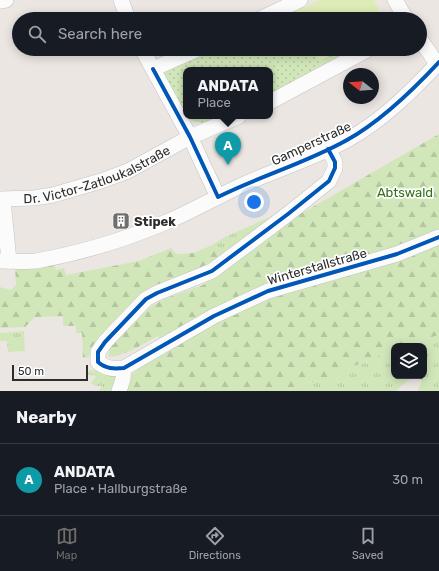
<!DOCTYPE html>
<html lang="en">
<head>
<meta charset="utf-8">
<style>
	:root { --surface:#171b24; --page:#242831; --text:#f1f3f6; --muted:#9ea1a6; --line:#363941; --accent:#706e6c }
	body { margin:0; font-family:Rubik,sans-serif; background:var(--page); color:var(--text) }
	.controls { position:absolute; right:12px; bottom:12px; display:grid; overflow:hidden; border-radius:8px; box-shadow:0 2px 10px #0003 }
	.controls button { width:36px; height:36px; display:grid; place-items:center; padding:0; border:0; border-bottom:1px solid var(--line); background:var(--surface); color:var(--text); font:20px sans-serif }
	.compass { position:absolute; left:343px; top:68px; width:36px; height:36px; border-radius:50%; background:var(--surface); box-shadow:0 2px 10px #0003; rotate:287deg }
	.scale { position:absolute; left:12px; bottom:10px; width:76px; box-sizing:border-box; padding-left:4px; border:2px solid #2d2d2d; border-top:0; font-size:11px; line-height:14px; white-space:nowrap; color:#2d2d2d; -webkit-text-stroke:3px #fff; paint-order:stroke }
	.you { position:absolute; left:254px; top:202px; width:14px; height:14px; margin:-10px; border:3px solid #fff; border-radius:50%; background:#1a73e8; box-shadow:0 0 0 6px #1a73e833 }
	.badge { display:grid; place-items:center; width:26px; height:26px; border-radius:50%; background:var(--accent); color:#fff; font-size:13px; font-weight:700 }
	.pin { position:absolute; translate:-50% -33px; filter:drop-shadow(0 1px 2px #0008) }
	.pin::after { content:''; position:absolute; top:21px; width:14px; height:12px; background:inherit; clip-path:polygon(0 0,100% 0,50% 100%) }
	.popup { position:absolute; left:183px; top:67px; width:90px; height:52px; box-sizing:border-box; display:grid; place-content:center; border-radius:8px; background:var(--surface); filter:drop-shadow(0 1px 3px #0005); font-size:13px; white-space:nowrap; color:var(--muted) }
	.popup b { font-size:15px; color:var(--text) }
	.popup::after { content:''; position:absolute; left:50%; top:100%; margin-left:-8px; border:8px solid transparent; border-top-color:var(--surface) }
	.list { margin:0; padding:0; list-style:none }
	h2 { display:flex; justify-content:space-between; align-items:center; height:52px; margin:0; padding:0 16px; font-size:17px }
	h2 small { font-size:13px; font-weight:400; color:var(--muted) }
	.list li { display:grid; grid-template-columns:26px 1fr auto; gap:12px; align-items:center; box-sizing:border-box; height:72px; padding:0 16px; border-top:1px solid var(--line) }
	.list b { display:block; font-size:15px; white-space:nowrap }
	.list p { margin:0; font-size:13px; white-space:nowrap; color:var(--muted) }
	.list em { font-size:13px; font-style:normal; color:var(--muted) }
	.icon { flex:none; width:22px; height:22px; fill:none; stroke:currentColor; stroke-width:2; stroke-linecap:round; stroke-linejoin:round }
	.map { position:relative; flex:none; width:439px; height:391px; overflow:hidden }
	.search { position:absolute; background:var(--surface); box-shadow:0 2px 10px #0003; left:12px; right:12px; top:12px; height:44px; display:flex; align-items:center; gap:10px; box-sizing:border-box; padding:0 14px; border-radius:22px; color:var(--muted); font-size:15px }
	.sheet { height:124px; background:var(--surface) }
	nav { display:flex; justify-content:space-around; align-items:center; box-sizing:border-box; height:56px; border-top:1px solid var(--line); background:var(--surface); font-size:11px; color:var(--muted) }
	nav a { display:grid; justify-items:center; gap:2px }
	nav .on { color:var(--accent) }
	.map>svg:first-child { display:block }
</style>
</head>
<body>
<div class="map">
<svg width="439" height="391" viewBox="0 0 439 391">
	<defs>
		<pattern id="grass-tufts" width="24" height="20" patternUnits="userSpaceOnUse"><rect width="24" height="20" fill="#d1e7b9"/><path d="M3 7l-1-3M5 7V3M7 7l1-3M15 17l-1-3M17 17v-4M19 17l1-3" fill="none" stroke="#b4c69f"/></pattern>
		<pattern id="forest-firs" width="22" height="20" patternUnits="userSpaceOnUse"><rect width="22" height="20" fill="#d1e7b9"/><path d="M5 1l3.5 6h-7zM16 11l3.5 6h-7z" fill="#b4c69f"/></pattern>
		<pattern id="park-dots" width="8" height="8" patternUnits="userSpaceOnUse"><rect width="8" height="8" fill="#d1e7b9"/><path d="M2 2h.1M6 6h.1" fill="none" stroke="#b4c69f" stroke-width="1.8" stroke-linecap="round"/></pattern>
	</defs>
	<rect width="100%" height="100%" fill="#ebe6e2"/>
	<!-- grass -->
	<path fill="url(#grass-tufts)" d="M343,49h19l-39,21 -4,-9z
		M279,213l-55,40 -5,-5 -9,-2 15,-9z
		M24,331l1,20 -17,1 -1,-11h-7v-8z
		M439,335v56h-20l-1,-2 4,-7 -3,-4c-10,-1 -16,6 -23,13h-111l22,-8 29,-4 16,-12 42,-18v27h30v-30h-23z
		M90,370l25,3 4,5 -3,13h-17l3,-5h-7l-4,-3 5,-7 -10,-2z"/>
	<!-- forest -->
	<path fill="url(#forest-firs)" d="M439,134v201l-38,11h-7v3l-42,18 -16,12 -29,4 -22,8h-160l6,-16 29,-23 1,-9 -3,-7c-16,8 -32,20 -50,21l3,-13 29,-31 24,-14 39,-14 82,-62z
		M210,246l9,2 5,5 -25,16 -50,20 -16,12 -23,24 -13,14 -8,18 -6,1 -1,-25h-6v-7h-13v-10l-28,1 -10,10 -25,1v-41l11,3 5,-5 -1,-20 39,-1 2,6 8,-2 2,7 73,-14 32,-13 5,6 17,-1z"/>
	<!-- park -->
	<path fill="url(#park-dots)" d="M292,8l7,11h-31z
		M205,49h108l10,21 -53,25v-25h-84v46h40c-42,20 -48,-10 -63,-41l1,-4 3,-4z"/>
	<!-- pitch -->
	<path fill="#deecb7" d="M320,0h54l9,19h-84l-4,-7z
		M313,49h30l-24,12z"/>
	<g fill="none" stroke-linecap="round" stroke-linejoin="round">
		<defs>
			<g id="minor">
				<path d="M121,0l7,19"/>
				<path d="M395,0l11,19"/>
				<path d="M0,1l6,-1"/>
				<path d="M260,19l40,-19"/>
				<path d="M420,39l17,25"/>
				<path d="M142,49l48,88 28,60"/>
				<path d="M153,69l45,-20"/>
				<path d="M270,102l99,-53"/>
				<path d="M328,149l7,13v6l-6,13 -41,33 -76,57 -55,22 -11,6 -41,43 -7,10v10c8,7 16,7 26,6l90,-52 54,-25 129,-37 42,-17"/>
				<path id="s1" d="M0,199l34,-1 19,-3 48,-14 27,-10 62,-34 49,-21"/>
				<path d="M3,200l6,61"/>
				<path d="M0,261c12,0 25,1 36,0 44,-8 88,-21 128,-38 26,-11 49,-24 74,-36 36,-17 75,-28 109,-47 35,-19 65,-49 92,-78"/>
				<path d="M119,391l4,-12 1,-11"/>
			</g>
		</defs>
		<!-- minor casing -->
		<use href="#minor" stroke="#c4c3c3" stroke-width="16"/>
		<!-- minor -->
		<use href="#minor" stroke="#fcfbfb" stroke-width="15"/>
		<defs>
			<path id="cycleway" d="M153,69l37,68 28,60c42,-21 88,-34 129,-57 34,-19 65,-49 92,-78
				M328,149l7,13v6l-6,13 -41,33 -76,57 -55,22 -11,6 -41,43 -7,10v10c8,7 16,7 26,6l90,-52 54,-25 129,-37 42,-17"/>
		</defs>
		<!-- cycleway casing -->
		<use href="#cycleway" stroke="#fff" stroke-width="6"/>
		<!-- cycleway -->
		<use href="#cycleway" stroke="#0057b8" stroke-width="4"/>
	</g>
	<!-- icons -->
	<defs>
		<symbol id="building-square" viewBox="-11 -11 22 22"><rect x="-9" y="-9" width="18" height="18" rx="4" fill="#706e6c" stroke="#fff"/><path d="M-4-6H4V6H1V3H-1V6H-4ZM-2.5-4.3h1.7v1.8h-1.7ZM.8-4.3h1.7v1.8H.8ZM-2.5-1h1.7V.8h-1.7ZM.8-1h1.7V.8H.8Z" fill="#fff"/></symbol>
	</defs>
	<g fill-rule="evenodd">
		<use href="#building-square" x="111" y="211" width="20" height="20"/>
	</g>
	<g text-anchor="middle" stroke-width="3.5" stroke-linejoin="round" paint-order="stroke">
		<!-- street labels -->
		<g font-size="13" fill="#2d2d2d" stroke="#fff">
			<text transform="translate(311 143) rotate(-25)" y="5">Gamperstraße</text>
			<text dy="5" stroke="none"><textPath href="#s1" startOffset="101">Dr. Victor-Zatloukalstraße</textPath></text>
			<text transform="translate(317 266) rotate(-16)" y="5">Winterstallstraße</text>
		</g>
		<!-- park labels -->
		<g font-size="13" fill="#337016" stroke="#fff">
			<text x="405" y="197">Abtswald</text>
		</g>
		<!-- poi labels -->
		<g font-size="13" font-weight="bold" fill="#2d2d2d" stroke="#fff" text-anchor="start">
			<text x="134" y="226">Stipek</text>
		</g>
	</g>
</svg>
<div class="controls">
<button><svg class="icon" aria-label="layers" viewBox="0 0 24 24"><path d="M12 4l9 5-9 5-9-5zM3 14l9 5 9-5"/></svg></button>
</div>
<svg class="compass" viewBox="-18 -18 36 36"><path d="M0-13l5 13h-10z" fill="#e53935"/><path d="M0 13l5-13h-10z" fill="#9ea1a6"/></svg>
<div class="scale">50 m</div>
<div class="you"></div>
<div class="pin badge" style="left:228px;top:165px;background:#0f9aa8">A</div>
<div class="popup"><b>ANDATA</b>Place</div>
<div class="search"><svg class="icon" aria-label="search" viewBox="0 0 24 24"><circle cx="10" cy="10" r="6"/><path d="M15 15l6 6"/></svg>Search here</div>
</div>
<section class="sheet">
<h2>Nearby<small></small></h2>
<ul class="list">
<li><span class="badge" style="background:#0f9aa8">A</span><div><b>ANDATA</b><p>Place · Hallburgstraße</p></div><em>30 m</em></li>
</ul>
</section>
<nav>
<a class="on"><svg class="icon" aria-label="map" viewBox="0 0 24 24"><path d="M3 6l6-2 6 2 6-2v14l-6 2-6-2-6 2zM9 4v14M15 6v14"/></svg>Map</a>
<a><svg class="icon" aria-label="directions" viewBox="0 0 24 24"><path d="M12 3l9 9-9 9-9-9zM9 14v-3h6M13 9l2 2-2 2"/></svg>Directions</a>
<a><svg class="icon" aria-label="saved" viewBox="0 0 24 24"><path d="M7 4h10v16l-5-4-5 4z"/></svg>Saved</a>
</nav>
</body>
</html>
